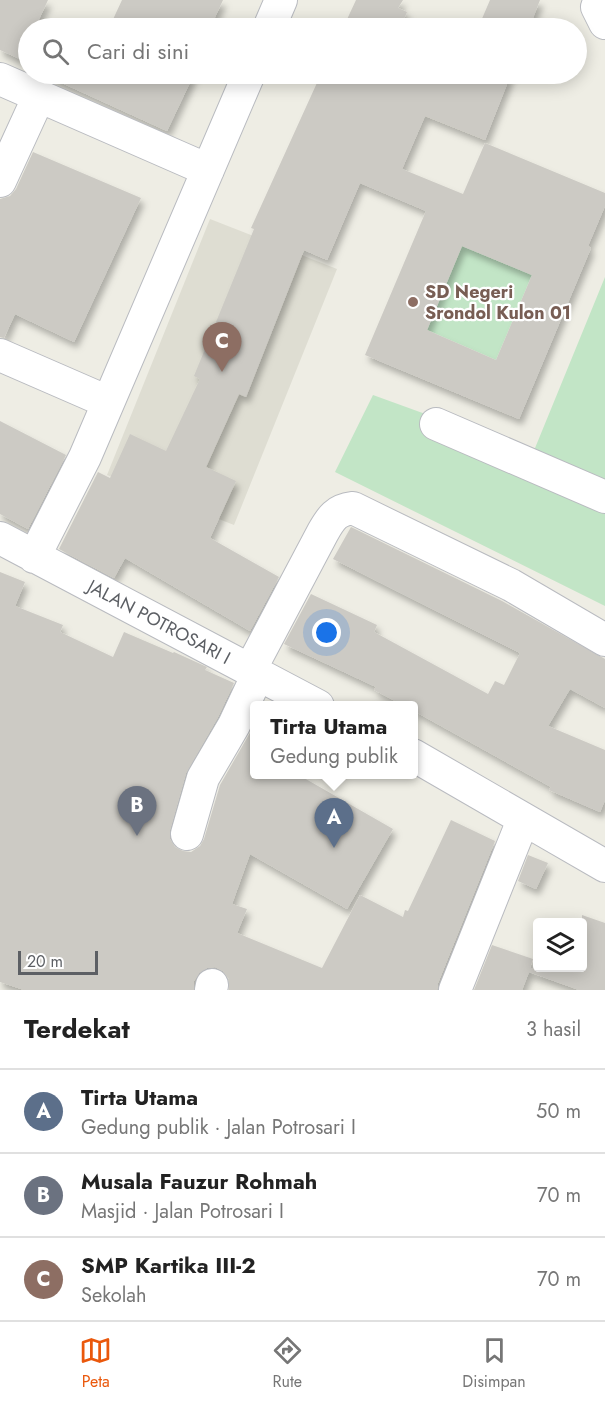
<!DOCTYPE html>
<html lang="id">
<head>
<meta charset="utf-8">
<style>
	:root { --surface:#fff; --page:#f2f2f2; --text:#222; --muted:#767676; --line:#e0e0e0; --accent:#ea580c }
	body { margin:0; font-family:Jost,sans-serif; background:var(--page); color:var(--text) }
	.controls { position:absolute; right:18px; bottom:18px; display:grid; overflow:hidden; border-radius:6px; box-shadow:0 3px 15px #0003 }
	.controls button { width:54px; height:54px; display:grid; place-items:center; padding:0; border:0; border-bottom:2px solid var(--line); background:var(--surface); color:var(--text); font:30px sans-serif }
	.scale { position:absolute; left:18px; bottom:15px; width:80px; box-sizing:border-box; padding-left:6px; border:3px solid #5c5f64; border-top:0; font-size:16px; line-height:21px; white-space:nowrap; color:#5c5f64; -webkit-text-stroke:4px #fff; paint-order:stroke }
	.you { position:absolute; left:327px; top:633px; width:21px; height:21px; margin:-15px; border:4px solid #fff; border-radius:50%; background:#1a73e8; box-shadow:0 0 0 9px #1a73e833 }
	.badge { display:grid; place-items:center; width:39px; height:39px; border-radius:50%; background:var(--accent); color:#fff; font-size:20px; font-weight:700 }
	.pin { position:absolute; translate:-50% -50px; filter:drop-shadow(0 2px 3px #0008) }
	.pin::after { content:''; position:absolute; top:32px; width:21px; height:18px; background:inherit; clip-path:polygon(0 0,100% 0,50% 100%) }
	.popup { position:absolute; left:250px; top:701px; width:168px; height:78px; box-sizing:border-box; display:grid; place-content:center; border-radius:6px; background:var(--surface); filter:drop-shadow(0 2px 4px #0005); font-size:20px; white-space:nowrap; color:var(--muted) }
	.popup b { font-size:22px; color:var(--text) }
	.popup::after { content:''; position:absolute; left:50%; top:100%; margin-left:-12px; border:12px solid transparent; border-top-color:var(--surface) }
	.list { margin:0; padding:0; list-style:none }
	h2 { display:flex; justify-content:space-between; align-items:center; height:78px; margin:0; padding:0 24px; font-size:26px }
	h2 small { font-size:20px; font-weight:400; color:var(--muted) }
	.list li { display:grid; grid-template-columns:39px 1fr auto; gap:18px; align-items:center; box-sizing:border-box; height:84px; padding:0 24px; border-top:2px solid var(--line) }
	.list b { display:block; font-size:22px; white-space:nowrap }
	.list p { margin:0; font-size:20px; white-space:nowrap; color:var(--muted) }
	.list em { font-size:20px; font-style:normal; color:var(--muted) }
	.icon { flex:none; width:33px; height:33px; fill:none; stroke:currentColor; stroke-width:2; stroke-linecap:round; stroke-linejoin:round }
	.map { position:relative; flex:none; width:605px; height:990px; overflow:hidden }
	.search { position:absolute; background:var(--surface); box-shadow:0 3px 15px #0003; left:18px; right:18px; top:18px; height:66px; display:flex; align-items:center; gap:15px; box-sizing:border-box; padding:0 21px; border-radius:33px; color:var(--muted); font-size:22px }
	.sheet { height:330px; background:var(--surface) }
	nav { display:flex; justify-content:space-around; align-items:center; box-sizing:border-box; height:84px; border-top:2px solid var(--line); background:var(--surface); font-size:16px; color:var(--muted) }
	nav a { display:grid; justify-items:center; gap:3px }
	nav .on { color:var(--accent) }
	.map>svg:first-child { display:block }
</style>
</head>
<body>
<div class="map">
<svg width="605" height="990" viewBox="0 0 605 990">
	<defs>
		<filter id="shadow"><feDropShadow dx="3.5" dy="6" stdDeviation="3" flood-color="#0004"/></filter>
	</defs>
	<rect width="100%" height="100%" fill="#eeede4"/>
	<!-- education -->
	<path fill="#deddd2" d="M210,219l127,50 -103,256 -127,-50z"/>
	<!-- green -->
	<path fill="#c2e5c6" d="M462,246l70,29 -36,85 -69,-30z
		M605,277v329l-270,-134 38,-77 160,58z"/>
	<!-- building -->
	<path fill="#cccac4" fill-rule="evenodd" filter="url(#shadow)" d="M0,0h48l-13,28h-7v16l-6,16 -22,-10z
		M122,0h101l-13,28h-101z
		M356,0h47l-5,8 9,4 -7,16h-57z
		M490,0h50l-11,28h-51z
		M42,74h152l-27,57z
		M321,74h190l-26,66 -60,-24 -23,53 61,25 22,-51 120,50v13l-17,40 3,2 -72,171 -154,-64 61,-144 -66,-28 -33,77 -23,-10 -58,147 -7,-3 -33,73 30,14 -26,57 69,39 -29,54 -125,-73 -11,20 -55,-29 39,-77 12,6 20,-44 36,17 34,-72 -6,-3 60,-147 -3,-1zM462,246l70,29 -36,85 -69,-30z
		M33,152l108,46 -67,144 -59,-28 -11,24 -4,-1v-138l10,-3 6,-7z
		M0,421l66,34 -38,74 -28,-15z
		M351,527l151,74 103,58v49l-35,-19 -22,37 57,24v50l-5,12 -51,-22 2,-3 -137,-76v-6h-11l-29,-15 2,-3 -92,-43 27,-50 66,31 -3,7 114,62 7,-13 9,4 16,-32 -187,-94z
		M0,572l25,10 -10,24 48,19 -3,7 53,25 11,-25 49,21 1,-1 33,15 -2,3 29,13 -16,34 -32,56 -16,57v9l5,8 8,4 8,1 9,-6 4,-7 16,-54 35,-61v39l-5,11h47l96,55 -46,80 -97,-55 -18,50 15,5 -10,24 85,35 38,-73 43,22 2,-7 3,1 43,-91 44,21 -57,142 -1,7h-208v-11l-6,-8 -8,-4 -8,1 -8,5 -5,8v9h-170l-24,-8z
		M528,855l20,8 -12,26 -18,-8z
		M582,915l23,8v67h-26l-50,-18 -7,18h-48l18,-45 41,14 -3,9h52z"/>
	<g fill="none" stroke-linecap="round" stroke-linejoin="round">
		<defs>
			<path id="minor" d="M600,0l-3,7 8,16
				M269,28l12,-28
				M0,79l208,91
				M0,181l39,-85
				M0,355l108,47
				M436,424l169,73
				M0,538l318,168
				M34,557l51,-100 164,-383
				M250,670l73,-138c8,-14 13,-22 30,-24l158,77 94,55
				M413,755l192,111
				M187,834l16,-56 31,-53 24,-51
				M211,990l1,-5
				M455,990l68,-170"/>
		</defs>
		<!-- minor casing -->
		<use href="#minor" stroke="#b9bbc0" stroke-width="34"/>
		<!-- minor -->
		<use href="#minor" stroke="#fff" stroke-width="32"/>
	</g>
	<!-- markers -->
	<circle fill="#8d6e63" stroke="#fff" stroke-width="2" cx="413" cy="302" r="6"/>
	<g text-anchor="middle" stroke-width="4.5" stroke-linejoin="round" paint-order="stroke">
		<!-- education labels -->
		<g font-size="18" font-weight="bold" fill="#785e54" stroke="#fff" text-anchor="start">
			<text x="425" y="298">SD Negeri<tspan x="425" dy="21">Srondol Kulon 01</tspan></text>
		</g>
		<!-- street labels -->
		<g font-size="18" fill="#5c5f64" stroke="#fff">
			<text transform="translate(159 622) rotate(28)" y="6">JALAN POTROSARI I</text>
		</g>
	</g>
</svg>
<div class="controls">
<button><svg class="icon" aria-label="layers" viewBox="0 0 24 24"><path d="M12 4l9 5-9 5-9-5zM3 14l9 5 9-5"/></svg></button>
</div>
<div class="scale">20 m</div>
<div class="you"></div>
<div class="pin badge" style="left:334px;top:848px;background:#5c6f8a">A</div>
<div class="popup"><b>Tirta Utama</b>Gedung publik</div>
<div class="pin badge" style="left:137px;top:836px;background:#6b7280">B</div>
<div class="pin badge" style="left:222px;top:372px;background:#8d6e63">C</div>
<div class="search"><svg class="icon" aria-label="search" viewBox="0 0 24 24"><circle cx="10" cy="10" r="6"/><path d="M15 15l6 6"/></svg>Cari di sini</div>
</div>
<section class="sheet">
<h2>Terdekat<small>3 hasil</small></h2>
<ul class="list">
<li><span class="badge" style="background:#5c6f8a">A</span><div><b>Tirta Utama</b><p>Gedung publik · Jalan Potrosari I</p></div><em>50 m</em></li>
<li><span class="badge" style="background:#6b7280">B</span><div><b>Musala Fauzur Rohmah</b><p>Masjid · Jalan Potrosari I</p></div><em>70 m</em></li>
<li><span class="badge" style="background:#8d6e63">C</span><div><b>SMP Kartika III-2</b><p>Sekolah</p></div><em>70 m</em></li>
</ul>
</section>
<nav>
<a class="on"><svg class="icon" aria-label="map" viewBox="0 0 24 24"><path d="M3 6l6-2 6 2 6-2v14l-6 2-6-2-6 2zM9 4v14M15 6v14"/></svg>Peta</a>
<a><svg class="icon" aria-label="directions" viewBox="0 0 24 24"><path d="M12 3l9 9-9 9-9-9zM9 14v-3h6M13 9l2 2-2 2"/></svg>Rute</a>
<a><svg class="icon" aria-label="saved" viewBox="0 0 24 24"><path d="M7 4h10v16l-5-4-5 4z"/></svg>Disimpan</a>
</nav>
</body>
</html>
